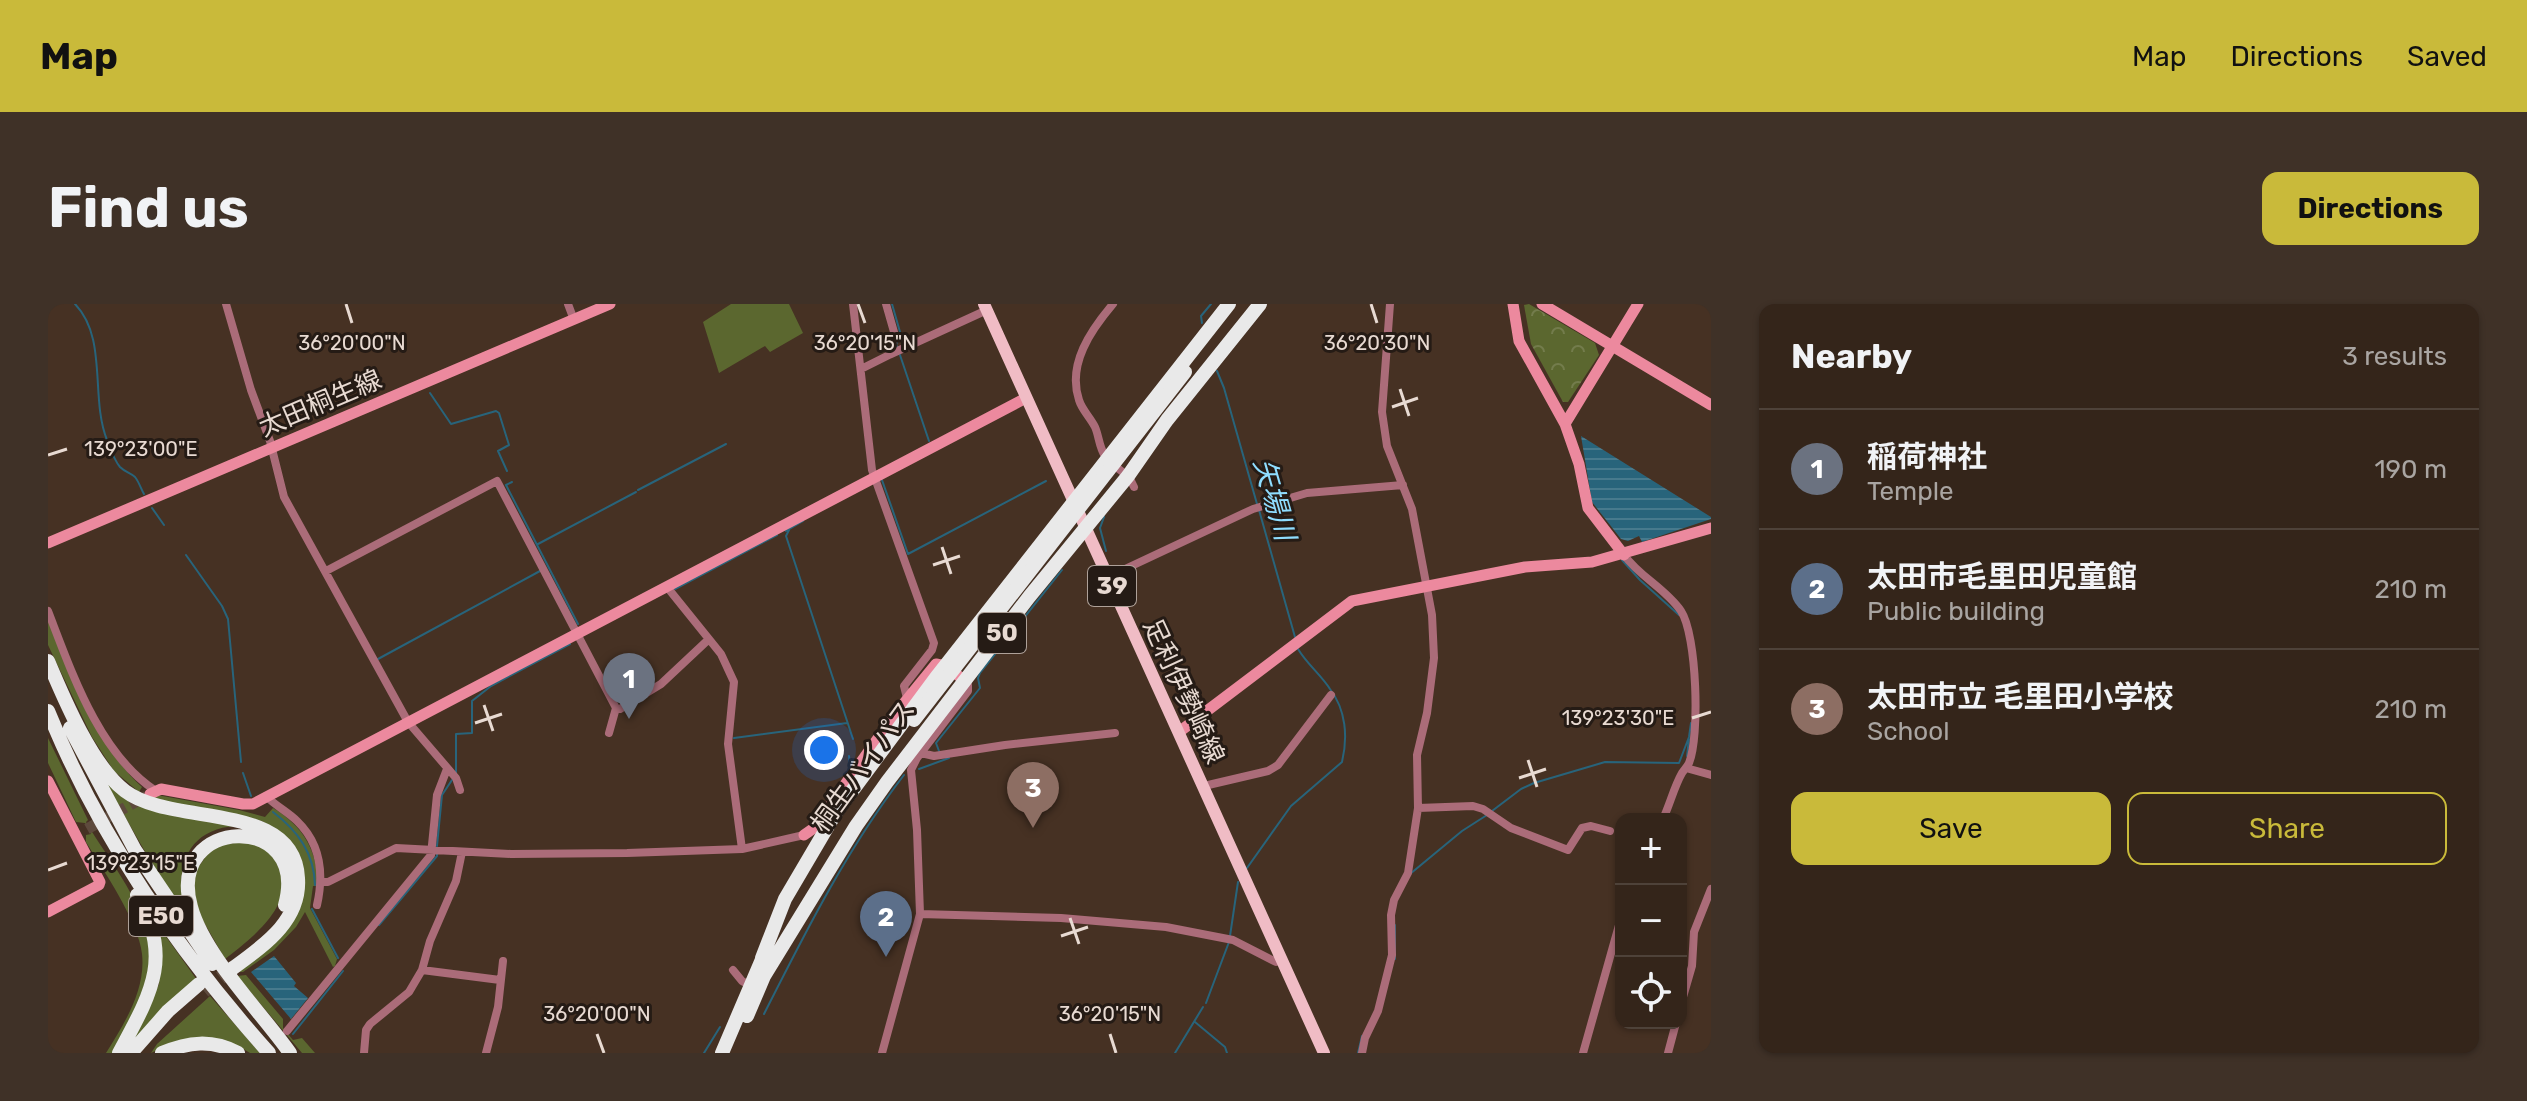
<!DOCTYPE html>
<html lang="en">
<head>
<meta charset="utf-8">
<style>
	:root { --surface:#34251a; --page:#3f3127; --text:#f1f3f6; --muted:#a9a5a2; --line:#4e4239; --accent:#c9ba3a }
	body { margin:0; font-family:Rubik,"Noto Sans JP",sans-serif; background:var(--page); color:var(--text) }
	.controls { position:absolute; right:24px; bottom:24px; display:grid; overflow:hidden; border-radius:16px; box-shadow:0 2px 6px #0004 }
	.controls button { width:72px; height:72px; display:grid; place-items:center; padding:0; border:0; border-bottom:2px solid var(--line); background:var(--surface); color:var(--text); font:40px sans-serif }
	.you { position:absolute; left:776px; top:446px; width:28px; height:28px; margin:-20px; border:6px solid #fff; border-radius:50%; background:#1a73e8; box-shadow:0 0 0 12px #1a73e833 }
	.badge { display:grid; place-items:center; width:52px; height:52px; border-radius:50%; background:var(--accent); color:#fff; font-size:26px; font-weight:700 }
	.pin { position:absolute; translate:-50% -66px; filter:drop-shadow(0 2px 4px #0008) }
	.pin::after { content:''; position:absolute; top:42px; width:28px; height:24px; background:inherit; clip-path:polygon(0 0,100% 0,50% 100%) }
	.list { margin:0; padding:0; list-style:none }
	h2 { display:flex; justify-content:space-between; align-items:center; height:104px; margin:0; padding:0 32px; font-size:34px }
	h2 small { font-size:26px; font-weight:400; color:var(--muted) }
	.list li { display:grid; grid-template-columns:52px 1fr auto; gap:24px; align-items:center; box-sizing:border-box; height:120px; padding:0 32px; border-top:2px solid var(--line) }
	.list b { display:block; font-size:30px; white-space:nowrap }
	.list p { margin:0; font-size:26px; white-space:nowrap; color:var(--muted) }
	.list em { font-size:26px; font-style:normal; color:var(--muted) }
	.actions { display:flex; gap:16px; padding:24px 32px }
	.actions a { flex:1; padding:18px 0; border:2px solid var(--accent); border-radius:16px; text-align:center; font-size:28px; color:var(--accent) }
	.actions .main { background:var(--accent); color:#111 }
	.icon { flex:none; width:44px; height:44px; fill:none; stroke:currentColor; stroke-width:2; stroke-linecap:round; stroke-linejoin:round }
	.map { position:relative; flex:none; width:1663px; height:749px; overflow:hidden; border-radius:16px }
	header { display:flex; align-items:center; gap:48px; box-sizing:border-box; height:112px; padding:0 40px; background:var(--accent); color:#111 }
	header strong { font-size:38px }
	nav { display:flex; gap:44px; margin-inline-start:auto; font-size:28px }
	.intro { display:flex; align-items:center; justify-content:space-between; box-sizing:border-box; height:192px; padding:0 48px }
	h1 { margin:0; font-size:56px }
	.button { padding:20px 36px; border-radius:16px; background:var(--accent); color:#111; font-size:28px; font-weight:700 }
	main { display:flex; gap:48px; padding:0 48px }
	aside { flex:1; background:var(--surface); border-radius:16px; box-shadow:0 2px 6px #0004 }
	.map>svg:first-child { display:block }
</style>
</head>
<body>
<header>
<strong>Map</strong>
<nav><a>Map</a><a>Directions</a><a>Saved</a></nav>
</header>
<div class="intro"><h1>Find us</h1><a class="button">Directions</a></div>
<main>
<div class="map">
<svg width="1663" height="749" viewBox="0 0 1663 749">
	<defs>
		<pattern id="park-crowns" width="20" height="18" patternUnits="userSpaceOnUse" patternTransform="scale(2)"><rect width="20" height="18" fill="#5b672f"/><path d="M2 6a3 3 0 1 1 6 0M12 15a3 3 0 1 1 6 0" fill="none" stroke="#737c4c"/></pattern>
		<pattern id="water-rules" width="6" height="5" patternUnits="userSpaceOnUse" patternTransform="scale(2)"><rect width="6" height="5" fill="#28647b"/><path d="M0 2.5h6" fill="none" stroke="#477a8d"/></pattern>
	</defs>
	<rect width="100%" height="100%" fill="#463123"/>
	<!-- grass -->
	<path fill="#5b672f" d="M683,0h58l14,29 -33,19 -5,-6 -46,27 -16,-51z
		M0,315c26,58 46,125 94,168l-3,5 -25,-21 -22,-34 -44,-92z
		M0,434l40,82 -2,2c26,45 80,103 60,163 -8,23 -22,46 -33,68h-7c18,-29 40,-63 36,-99 -3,-32 -39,-84 -56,-112v-7l5,-1 -6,-11 -9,-1 -28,-59z
		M49,464l28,27 111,31c-52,3 -63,47 -49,90l-36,-54z
		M109,491l82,15 26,7 8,-9c31,19 44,42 45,78h-5l-3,22 27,51 -2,7 -2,1 -28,-55 -9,15 -22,23 -31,22h-4l36,-29 30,-61 -5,-21 -18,-27 -20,-13 -110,-21z
		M201,537c7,4 17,8 22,14 35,42 -15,80 -46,104l-28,-49 -4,-35 20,-29z
		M109,620l40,56 -69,70 31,-66 1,-15z
		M198,671l37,44v9l10,12 9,-2 13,15h-13l-65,-77z
		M162,692l50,57h-10l-10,-6 -68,-4 -21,10 6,-9z"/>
	<!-- park -->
	<path fill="url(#park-crowns)" d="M1481,0l66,39 4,12 -31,47h-5l-32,-58 -7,-39z"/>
	<!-- water -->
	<path fill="url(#water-rules)" d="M1533,132l130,81v2l-69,23 -3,-6 -11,5 -7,-2 -29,-37z
		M226,652l22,27 -2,3 14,12 -17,21 -40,-47z"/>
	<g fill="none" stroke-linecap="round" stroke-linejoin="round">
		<!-- stream -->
		<path stroke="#28647b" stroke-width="2" d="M27,0c33,34 15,94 32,136 3,8 7,20 13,27 5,5 11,6 15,10 4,5 6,12 9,17
			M844,0l8,28 -4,13 2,4
			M1154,19l-1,-7 10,-12
			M852,51l29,86
			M1169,67l7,17 33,116
			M382,89l21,31 45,-13 3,2 10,32 -11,6 9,20
			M834,176l26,74 138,-73
			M464,178l-6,3 72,139
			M590,186l88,-46
			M104,204l12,17
			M1211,206l36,127
			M1056,213l-4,11 6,23
			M742,224l-4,8 67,203
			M738,227l17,-10
			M490,240l98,-52
			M138,251l36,51 6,13 13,143
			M1574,256l18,20 39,35
			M627,285l102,-54
			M330,355l162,-88
			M686,434l113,-15
			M891,447l-3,-8 44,-55 -2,-10 2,-5 82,-103
			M801,452l1,10
			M1639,452l2,-17
			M871,465l30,-11
			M195,469l8,23
			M408,471v-41l16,-1v-32l19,-15 79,-42
			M1444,507l29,-22 13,-6 71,-21 74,1 10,-26 2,-14
			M225,508c25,19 41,41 42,73
			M389,542l5,-51 10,-15
			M1199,564l44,-62 51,-44c6,-25 4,-52 -12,-73 -9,-14 -23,-25 -32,-40
			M1362,570l52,-43 25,-16
			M264,605l26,49
			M331,621l58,-69v-4
			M1182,632l8,-54
			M1347,655v-34
			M1158,699l23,-61
			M716,710c42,-83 83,-165 140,-239
			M1147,718l30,25 2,6
			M245,730l50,-63
			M656,749l16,-26
			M1127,749l28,-46
			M1310,749l4,-17"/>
		<!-- secondary-tunnel -->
		<path stroke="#5e4a3d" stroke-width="11" stroke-dasharray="11 5.5" stroke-linecap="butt" d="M39,525l59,-33"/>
		<!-- highway-tunnel -->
		<path stroke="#5e4a3d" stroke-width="14" stroke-dasharray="14 7" stroke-linecap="butt" d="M156,687l29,-23"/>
		<!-- street -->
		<path stroke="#ab6c79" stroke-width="8" d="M178,0l25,86 19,51 14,56 124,225 48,56 4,12
			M520,0l6,16
			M805,0l19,166 62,173 -2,7 -28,36 3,12
			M1065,0c-22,26 -46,60 -34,96 3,10 11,17 16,27 4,9 4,20 10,29 8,12 24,16 29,31
			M843,50l96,-44
			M813,65l30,-15 3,-22 -8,-28
			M1576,251c16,22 42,34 57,56 16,24 19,126 8,152 -2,4 -5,7 -7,10 -8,14 -12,31 -19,46
			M278,267l171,-90 119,227
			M1060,273l145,-68 54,-16 96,-8
			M619,283l54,67 13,28 -6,62 14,105
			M0,307c24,62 51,143 108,180
			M561,429l7,-25 4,1 41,-25 48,-45
			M873,449l13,3 71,-11 110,-12
			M1638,464l25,7
			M1156,482l64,-15 10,-6 53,-70
			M219,493c9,9 21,15 30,24 24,23 27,53 20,84
			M1370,504l55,-2 10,3 28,19 57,22 14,-22 9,-2 19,5
			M274,578h6l68,-34 115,6 116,-1 115,-4 62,-14
			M872,610l141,4 105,9 67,13 43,22 7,-2
			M374,666l78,10
			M685,666l9,11 7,4
			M1633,700l11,-38 2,-34 17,-43
			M239,727l144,-176 6,-60 10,-26
			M316,749l2,-23 4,-6 39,-32 13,-22 8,-29 26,-60 6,-29
			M438,749l12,-46 5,-46
			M834,749l38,-139 -3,-84 -6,-60 6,-12 51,-67v-6l-3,-4
			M1314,749l3,-15 13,-27 14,-56 -1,-40 3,-15 14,-27 10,-65 -1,-53 10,-42 7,-55 -2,-43 -20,-106 -25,-63 -5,-34 8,-108
			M1535,749l38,-135
			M1620,749l8,-30"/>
		<!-- secondary -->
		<path stroke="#ec899e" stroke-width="11" d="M1465,0l6,37 46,83 14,40 9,44 36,47
			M1494,0l169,101
			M1517,120l73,-120
			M0,239l562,-239
			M1131,428l173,-131 173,-34 67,-5 119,-34
			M0,477l52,101 -1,3 -51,27
			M102,490l11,-5 82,15h10l773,-406
			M756,531l10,-7 82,-115 40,-49 10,2 19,15"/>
		<!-- primary -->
		<path stroke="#f0bcc5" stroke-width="12" d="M936,0l340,749"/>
		<!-- highway -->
		<path stroke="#e9e9e9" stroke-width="14" d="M0,357c16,38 44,105 77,130 47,36 169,9 173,87 3,43 -35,68 -65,90
			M0,407c51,126 131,241 221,342
			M22,424l65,122 77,114
			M237,601c26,-94 -120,-90 -94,2 13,48 70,105 99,146
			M714,654l23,-59 50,-85 103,-139 291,-371
			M716,672l92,-150 31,-44 142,-185 99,-121 39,-56 93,-116
			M699,712l20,-47
			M71,749c31,-58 55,-95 18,-158
			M83,749l37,-42 31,-27
			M114,749c26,-11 50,-14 76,0
			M674,749l44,-103"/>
		<!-- highway-bridge -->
		<path stroke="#e9e9e9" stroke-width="14" d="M866,416l271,-348"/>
	</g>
	<!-- ticks -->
	<path fill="none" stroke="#e8dad2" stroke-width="3" d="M298,0l6,19M810,0l7,19M1323,0l6,19M1352,85l9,27M1344,103l26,-9M0,151l19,-6M894,243l9,27M885,261l27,-9M436,401l9,26M1644,414l19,-6M427,419l27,-9M1480,456l9,27M1471,474l27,-9M0,566l19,-7M1022,614l9,26M1013,632l27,-9M549,730l7,19M1062,730l6,19"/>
	<g text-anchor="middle" stroke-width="6" stroke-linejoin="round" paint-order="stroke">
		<!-- shield labels -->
		<g fill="#251b15" stroke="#aea199" stroke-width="2">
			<rect x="1040" y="262" width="48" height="40" rx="6"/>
			<rect x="930" y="309" width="48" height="40" rx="6"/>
			<rect x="81" y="592" width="64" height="40" rx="6"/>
		</g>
		<g font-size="24" font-weight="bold" fill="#e8dad2">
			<text x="1064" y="290">39</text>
			<text x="954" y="337">50</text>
			<text x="113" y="620">E50</text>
		</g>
		<!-- street labels -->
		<g font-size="26" fill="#e8dad2" stroke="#251b15">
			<text transform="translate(272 99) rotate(-23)" y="9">太田桐生線</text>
			<text transform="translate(1136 387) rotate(65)" y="9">足利伊勢崎線</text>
			<text transform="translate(815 462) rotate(-54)" y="9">桐生バイパス</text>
		</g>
		<!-- water labels -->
		<g font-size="28" font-style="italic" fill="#8fddff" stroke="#251b15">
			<text transform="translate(1227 195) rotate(74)" y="10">矢場川</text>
		</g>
	</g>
	<g font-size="20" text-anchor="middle" fill="#e8dad2" stroke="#251b15" stroke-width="6" stroke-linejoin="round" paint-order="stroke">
		<text x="304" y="46">36°20'00"N</text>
		<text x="817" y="46">36°20'15"N</text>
		<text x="1329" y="46">36°20'30"N</text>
		<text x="93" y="152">139°23'00"E</text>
		<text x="1570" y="421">139°23'30"E</text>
		<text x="93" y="566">139°23'15"E</text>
		<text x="549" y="717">36°20'00"N</text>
		<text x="1062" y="717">36°20'15"N</text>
	</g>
</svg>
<div class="controls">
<button>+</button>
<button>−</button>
<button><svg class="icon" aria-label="locate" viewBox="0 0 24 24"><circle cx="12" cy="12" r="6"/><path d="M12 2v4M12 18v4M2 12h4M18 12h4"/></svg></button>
</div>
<div class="you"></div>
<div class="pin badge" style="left:581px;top:415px;background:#6b7280">1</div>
<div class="pin badge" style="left:838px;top:653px;background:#5c6f8a">2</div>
<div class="pin badge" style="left:985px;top:524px;background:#8d6e63">3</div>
</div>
<aside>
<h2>Nearby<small>3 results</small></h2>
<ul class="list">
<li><span class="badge" style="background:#6b7280">1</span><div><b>稲荷神社</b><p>Temple</p></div><em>190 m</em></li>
<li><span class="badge" style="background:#5c6f8a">2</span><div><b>太田市毛里田児童館</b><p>Public building</p></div><em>210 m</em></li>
<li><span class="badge" style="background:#8d6e63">3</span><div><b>太田市立 毛里田小学校</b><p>School</p></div><em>210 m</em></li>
</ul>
<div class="actions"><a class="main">Save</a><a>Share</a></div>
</aside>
</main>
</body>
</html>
